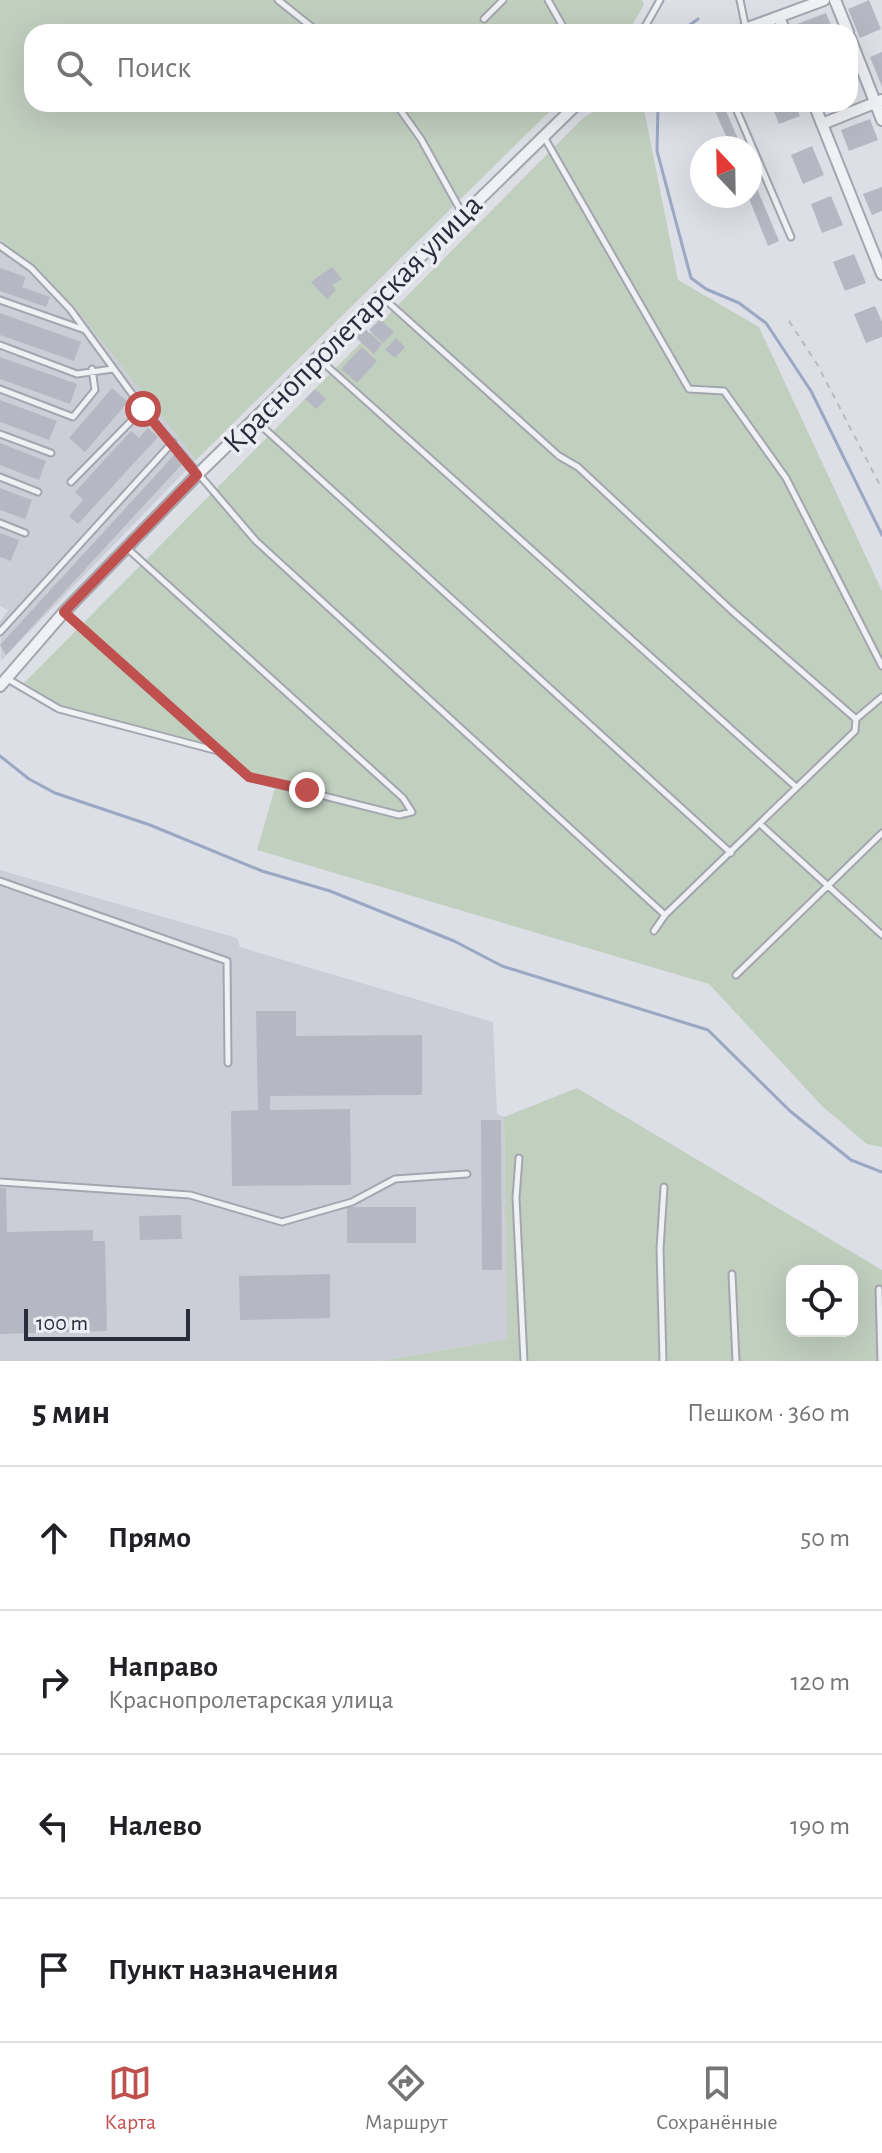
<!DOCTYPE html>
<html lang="ru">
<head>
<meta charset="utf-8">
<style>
	:root { --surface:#fff; --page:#f2f2f2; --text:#202124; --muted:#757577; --line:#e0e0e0; --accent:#c0504d }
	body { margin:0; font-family:"Alegreya Sans",sans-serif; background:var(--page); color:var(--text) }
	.controls { position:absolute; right:24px; bottom:24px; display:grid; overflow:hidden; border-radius:16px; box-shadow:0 8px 32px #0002 }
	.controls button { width:72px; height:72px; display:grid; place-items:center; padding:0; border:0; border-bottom:2px solid var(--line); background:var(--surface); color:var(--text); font:40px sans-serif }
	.compass { position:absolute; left:690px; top:136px; width:72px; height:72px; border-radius:50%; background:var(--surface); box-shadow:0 8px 32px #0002; rotate:338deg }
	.scale { position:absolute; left:24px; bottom:20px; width:166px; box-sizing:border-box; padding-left:8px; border:4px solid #282c3b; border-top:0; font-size:22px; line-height:28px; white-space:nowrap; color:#282c3b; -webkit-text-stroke:6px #edeef4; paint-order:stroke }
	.stop { position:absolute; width:24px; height:24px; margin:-18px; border:6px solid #c0504d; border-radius:50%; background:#fff }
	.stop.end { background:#c0504d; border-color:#fff; box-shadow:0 2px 8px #0008 }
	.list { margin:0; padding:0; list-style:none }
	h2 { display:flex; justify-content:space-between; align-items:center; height:104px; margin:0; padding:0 32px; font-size:34px }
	h2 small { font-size:26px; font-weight:400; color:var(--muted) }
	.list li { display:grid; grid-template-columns:52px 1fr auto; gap:24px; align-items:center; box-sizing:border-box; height:144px; padding:0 32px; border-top:2px solid var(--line) }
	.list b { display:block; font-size:30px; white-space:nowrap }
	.list p { margin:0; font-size:26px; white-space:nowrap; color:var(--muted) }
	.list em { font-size:26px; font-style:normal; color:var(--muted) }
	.icon { flex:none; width:44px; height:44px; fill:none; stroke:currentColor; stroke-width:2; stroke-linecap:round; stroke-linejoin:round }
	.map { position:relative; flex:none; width:882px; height:1361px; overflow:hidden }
	.search { position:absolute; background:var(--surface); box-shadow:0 8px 32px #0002; left:24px; right:24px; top:24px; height:88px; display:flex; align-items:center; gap:20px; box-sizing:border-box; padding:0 28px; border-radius:24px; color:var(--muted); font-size:30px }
	.sheet { height:680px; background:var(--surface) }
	nav { display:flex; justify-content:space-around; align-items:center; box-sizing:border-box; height:112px; border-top:2px solid var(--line); background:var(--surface); font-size:22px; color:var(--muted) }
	nav a { display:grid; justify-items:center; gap:4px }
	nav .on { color:var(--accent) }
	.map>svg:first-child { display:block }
</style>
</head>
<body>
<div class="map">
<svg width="882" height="1361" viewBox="0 0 882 1361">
	<rect width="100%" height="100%" fill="#dddfe6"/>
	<!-- built -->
	<path fill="#ccced7" d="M0,238l75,68 121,154 -195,201 -1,-40 8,-11 -8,-4z
		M0,870l237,68 3,9 253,75 4,92 7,3 3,222 -127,22h-380z"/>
	<!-- green -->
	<path fill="#c1cfbf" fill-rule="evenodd" d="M0,0h642l2,5 -16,27h-596v72h525l-361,356 -121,-153 -75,-69z
		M606,104h37l35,176 81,47 123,264v556l-15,-3 -44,-37 -114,-123 -452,-134 20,-69 -27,-9 -37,-27 -154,-39 -35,-23 559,-565z
		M577,1088l305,182v91h-502l127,-22 -3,-222zM792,1271h60v60h-60z"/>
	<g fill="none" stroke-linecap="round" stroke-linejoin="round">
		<!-- stream -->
		<path stroke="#9ba8c3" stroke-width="3" d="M680,32l18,-13
			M658,104l-1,47 34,127 15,11 33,14 27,20 45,68 71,144
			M0,756l29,23 26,14 95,32 112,46 68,20 124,50 48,25 206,64 82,81 61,49 31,12"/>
	</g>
	<!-- building -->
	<path fill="#b5b8c2" d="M869,0l12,29 -21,9 -12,-29z
		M826,13l8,19h-34l-3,-8z
		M882,52v35l-12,-30z
		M712,104h11l18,42 -14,2 2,-5z
		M771,104h24l5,12 -21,8z
		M870,119l8,21 -29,11 -8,-21z
		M812,146l12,29 -21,9 -12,-29z
		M750,172l29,69 -11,5 -20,-50z
		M882,187v24l-10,4 -9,-21z
		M831,196l12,29 -21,8 -11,-29z
		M854,254l12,29 -21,8 -12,-29z
		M332,267l10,12 -10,6 4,5 -9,9 -16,-17z
		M0,268l26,9 -4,10 28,10 -4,10 -46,-16z
		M875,306l7,16v15l-16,6 -12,-29z
		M0,313l81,29 -7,19 -74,-26z
		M380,319l14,13 -11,11 -14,-13z
		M363,327l19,17 -8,10 -20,-18z
		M396,338l9,9 -10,11 -10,-8z
		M362,347l15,14 -20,22 -16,-14z
		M0,357l77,27 -7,20 -70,-25z
		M112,388l16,14 -43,50 -16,-14z
		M315,389l11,10 -10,10 -11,-10z
		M0,400l57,21 -8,19 -49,-18z
		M148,428l10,9 -80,87 -9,-8 14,-16 -8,-8 56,-61 8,7z
		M0,443l46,18 -7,19 -39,-15z
		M175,454l9,8 -178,193 -6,-10z
		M0,488l32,12 -7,19 -25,-9z
		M0,533l19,7 -8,21 -11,-4z
		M256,1011h40v25l126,-1v60l-152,1v14l80,-1 1,76 -119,1 -1,-75 27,-1z
		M481,1120h20l1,150h-20z
		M0,1188h6l1,44 86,-2v11h12l2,90 -107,3z
		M347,1207h69v36h-69z
		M181,1215l1,24 -42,1 -1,-24z
		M330,1274v44l-90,2 -1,-44z"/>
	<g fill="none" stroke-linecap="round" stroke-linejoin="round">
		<defs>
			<path id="lane" d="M278,0l40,32
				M548,0l18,32
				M740,0l6,29
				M484,19l19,-19
				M642,32l18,-32
				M396,104l25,35 41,74
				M734,104l57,133
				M544,137l145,252 35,2 62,87 96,188
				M0,246l31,22 39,41 73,100 113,132 409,374
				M380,295l179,161 19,11 153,143 125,109
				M0,300l85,30
				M0,345l77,29 36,-5
				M318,358l478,429
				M0,389l73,28 22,-27 -3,-21
				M255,420l476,433
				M0,434l51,19
				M0,477l38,15
				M71,482l72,-73
				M0,523l25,10
				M64,612l153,138
				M0,632l173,-190
				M6,678l53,31 159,42 31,26 150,38 13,-3 -9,-14 -275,-249
				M760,824l122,111
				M0,881l227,80 1,102
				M654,931l11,-16 190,-184 1,-12 26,-22
				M736,975l146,-142
				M519,1158l-3,40 8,163
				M0,1182l190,13 92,27 70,-20 43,-23 72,-5
				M732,1274l4,87
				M879,1289l2,72
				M663,1361l-3,-112 4,-62"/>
			<path id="street" d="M835,0l13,32
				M779,17l6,15
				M737,32l87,-32
				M850,38l32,82
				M814,104l68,170
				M822,124l60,-24
				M0,686l64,-74 133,-137 380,-371"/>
		</defs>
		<!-- lane casing -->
		<use href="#lane" stroke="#a3a6af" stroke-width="9"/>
		<!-- street casing -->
		<use href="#street" stroke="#a3a6af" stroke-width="14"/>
		<!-- path -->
		<path stroke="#b8bac0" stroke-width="2" stroke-dasharray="6 6" stroke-linecap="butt" d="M789,321l28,43 65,125"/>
		<!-- lane -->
		<use href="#lane" stroke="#f0f1f4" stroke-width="5"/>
		<!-- street -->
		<use href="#street" stroke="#f0f1f4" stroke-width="10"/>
	</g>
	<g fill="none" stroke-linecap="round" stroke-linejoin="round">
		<!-- route -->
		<path stroke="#c0504d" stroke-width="10" d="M143,409l54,66 -133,137 185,165 58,13"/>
	</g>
	<g text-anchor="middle" stroke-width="7" stroke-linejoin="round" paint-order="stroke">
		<!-- street labels -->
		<g font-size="32" fill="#282c3b" stroke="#edeef4">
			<text transform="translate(352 323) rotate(-45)" y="11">Краснопролетарская улица</text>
		</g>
	</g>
</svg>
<div class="controls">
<button><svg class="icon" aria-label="locate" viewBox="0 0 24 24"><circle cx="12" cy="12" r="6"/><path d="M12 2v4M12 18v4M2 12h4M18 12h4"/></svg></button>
</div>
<svg class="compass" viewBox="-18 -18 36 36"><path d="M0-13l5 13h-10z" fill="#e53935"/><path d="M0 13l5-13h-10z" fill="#757577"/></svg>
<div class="scale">100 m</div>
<div class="stop" style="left:143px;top:409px"></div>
<div class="stop end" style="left:307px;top:790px"></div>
<div class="search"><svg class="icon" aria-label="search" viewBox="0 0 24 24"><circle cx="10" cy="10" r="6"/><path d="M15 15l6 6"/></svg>Поиск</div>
</div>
<section class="sheet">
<h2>5 мин<small>Пешком · 360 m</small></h2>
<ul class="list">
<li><svg class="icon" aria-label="ahead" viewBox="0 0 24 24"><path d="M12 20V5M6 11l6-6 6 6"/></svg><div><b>Прямо</b></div><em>50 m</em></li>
<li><svg class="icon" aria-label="right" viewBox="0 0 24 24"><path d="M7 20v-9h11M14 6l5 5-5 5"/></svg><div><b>Направо</b><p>Краснопролетарская улица</p></div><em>120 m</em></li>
<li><svg class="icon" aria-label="left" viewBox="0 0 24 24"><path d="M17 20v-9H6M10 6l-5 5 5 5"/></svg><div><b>Налево</b></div><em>190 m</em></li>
<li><svg class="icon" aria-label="arrive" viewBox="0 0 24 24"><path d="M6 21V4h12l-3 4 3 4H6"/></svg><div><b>Пункт назначения</b></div></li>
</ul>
</section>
<nav>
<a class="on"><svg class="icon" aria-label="map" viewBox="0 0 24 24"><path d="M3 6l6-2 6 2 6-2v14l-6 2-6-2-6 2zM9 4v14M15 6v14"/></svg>Карта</a>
<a><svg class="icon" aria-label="directions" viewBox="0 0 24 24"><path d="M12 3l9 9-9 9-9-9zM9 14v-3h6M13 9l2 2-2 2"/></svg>Маршрут</a>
<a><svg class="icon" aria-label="saved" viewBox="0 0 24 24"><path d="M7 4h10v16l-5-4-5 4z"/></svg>Сохранённые</a>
</nav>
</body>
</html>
